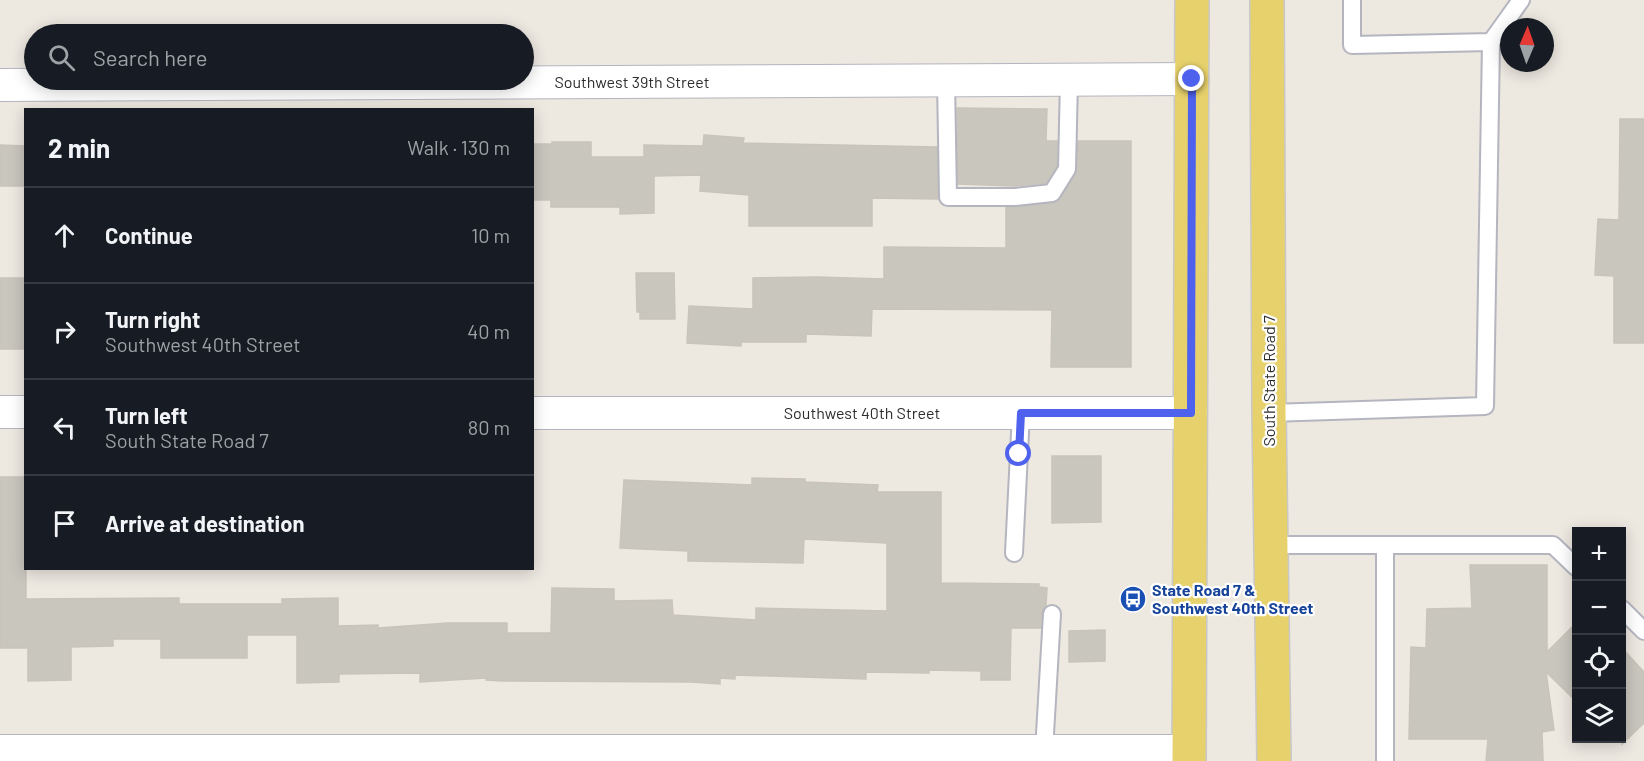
<!DOCTYPE html>
<html lang="en">
<head>
<meta charset="utf-8">
<style>
	:root { --surface:#171b24; --page:#242831; --text:#f1f3f6; --muted:#9ea1a6; --line:#363941 }
	body { margin:0; font-family:Barlow,sans-serif; background:var(--page); color:var(--text) }
	.controls { position:absolute; right:18px; bottom:18px; display:grid; overflow:hidden; border-radius:0px; box-shadow:0 3px 15px #0003 }
	.controls button { width:54px; height:54px; display:grid; place-items:center; padding:0; border:0; border-bottom:2px solid var(--line); background:var(--surface); color:var(--text); font:30px sans-serif }
	.compass { position:absolute; left:1500px; top:18px; width:54px; height:54px; border-radius:50%; background:var(--surface); box-shadow:0 3px 15px #0003; rotate:2deg }
	.stop { position:absolute; width:18px; height:18px; margin:-14px; border:4px solid #4e62ed; border-radius:50%; background:#fff }
	.stop.end { background:#4e62ed; border-color:#fff; box-shadow:0 2px 6px #0008 }
	.list { margin:0; padding:0; list-style:none }
	h2 { display:flex; justify-content:space-between; align-items:center; height:78px; margin:0; padding:0 24px; font-size:26px }
	h2 small { font-size:20px; font-weight:400; color:var(--muted) }
	.list li { display:grid; grid-template-columns:39px 1fr auto; gap:18px; align-items:center; box-sizing:border-box; height:96px; padding:0 24px; border-top:2px solid var(--line) }
	.list b { display:block; font-size:22px; white-space:nowrap }
	.list p { margin:0; font-size:20px; white-space:nowrap; color:var(--muted) }
	.list em { font-size:20px; font-style:normal; color:var(--muted) }
	.icon { flex:none; width:33px; height:33px; fill:none; stroke:currentColor; stroke-width:2; stroke-linecap:round; stroke-linejoin:round }
	.map { position:relative; flex:none; width:1644px; height:761px; overflow:hidden }
	.search { position:absolute; background:var(--surface); box-shadow:0 3px 15px #0003; left:24px; top:24px; width:510px; height:66px; display:flex; align-items:center; gap:15px; box-sizing:border-box; padding:0 21px; border-radius:33px; color:var(--muted); font-size:22px }
	.panel { position:absolute; background:var(--surface); box-shadow:0 3px 15px #0003; left:24px; top:108px; width:510px; height:462px; border-radius:0px }
	.map>svg:first-child { display:block }
</style>
</head>
<body>
<div class="map">
<svg width="1644" height="761" viewBox="0 0 1644 761">
	<rect width="100%" height="100%" fill="#ede8e0"/>
	<!-- building -->
	<path fill="#c9c6be" stroke="#c9c4ba" stroke-width="1.5" d="M957,108l90,1 -1,32h11v25l-11,17 -32,3 -56,-2z
		M1620,119h24v224h-30v-67l-19,-1 3,-56 21,1z
		M704,135l40,3 -1,5 194,4 1,52 -66,-1v28h-123v-31l-49,-4 1,-16 -47,1v37l-34,1v-7h-69v-7h-19v-56h20v-2h39v15h53v-12l59,1z
		M1078,141h53v226h-80l1,-57 -180,-1 -1,27 -65,-2v8h-65v4l-54,-3 2,-37 64,3v-31l64,-1 67,2v-32l122,1v-41l52,-5 18,-28z
		M0,145l26,1v40h-26z
		M636,273h38l1,46h-35v-7h-3z
		M0,278h26v71h-26z
		M1052,456h49v66l-49,1z
		M0,477h26v122l153,-1v6h103v-5l56,-1v28l40,-1v3l70,-5h59v10h44l1,-45 62,1v12l58,-1 1,15 83,5v-12l131,3v-68l-83,-4 -1,24 -115,-2v-10l-68,-3 4,-68 128,5v-7l53,1v3l73,3 -1,7h64v91l98,1v3l8,1 -1,17 -4,8 -1,15h-30l-1,52h-29v-9l-52,-1v3l-63,-1v7l-131,-4v4l-15,-1v6l-29,-2 -189,-1 -16,-1v-2l-66,4v-9l-81,1v8l-42,1v-48h-50v23h-86v-19h-48v7l-42,1v33l-43,1v-33h-28z
		M1470,565h77v87l29,-29v78l-30,-29 8,58 -12,2 1,29h-57l2,-22h-79l2,-92 15,1 1,-39 45,-1z
		M1105,630v31l-36,1v-31z
		M1622,648l22,24v51l-22,21z"/>
	<g fill="none" stroke-linecap="round" stroke-linejoin="round">
		<defs>
			<path id="lane" d="M1352,0v45l139,-3
				M946,80l2,117h67l37,-4 15,-24 2,-89
				M1269,413l216,-7 6,-364 30,-42
				M1271,545h282l23,22
				M1014,553l7,-140
				M1622,609l22,22
				M1044,751l8,-137
				M1385,761v-216"/>
			<path id="street" d="M0,85l1192,-6
				M0,412h26
				M532,413h659
				M0,751h1189"/>
			<path id="primary" d="M1267,0l2,413 5,348
				M1189,761l3,-761"/>
		</defs>
		<!-- lane casing -->
		<use href="#lane" stroke="#b4b5bf" stroke-width="20"/>
		<!-- street casing -->
		<use href="#street" stroke="#b4b5bf" stroke-width="34"/>
		<!-- primary casing -->
		<use href="#primary" stroke="#c8c8c8" stroke-width="36"/>
		<!-- lane -->
		<use href="#lane" stroke="#fff" stroke-width="16"/>
		<!-- street -->
		<use href="#street" stroke="#fff" stroke-width="32"/>
		<!-- primary -->
		<use href="#primary" stroke="#e7d16c" stroke-width="33"/>
	</g>
	<g fill="none" stroke-linecap="round" stroke-linejoin="round">
		<!-- route -->
		<path stroke="#4e62ed" stroke-width="8" d="M1019,454l2,-41h170l1,-334"/>
	</g>
	<!-- icons -->
	<defs>
		<symbol id="bus-disc" viewBox="-11 -11 22 22"><circle r="9.5" fill="#1a4fb4" stroke="#fff"/><path d="M-5-6H5V4H4V6H2V4H-2V6H-4V4H-5ZM-3.5-4V0h7V-4ZM-3.5 1.2v1.5H-2V1.2ZM2 1.2v1.5H3.5V1.2Z" fill="#fff"/></symbol>
	</defs>
	<g fill-rule="evenodd">
		<use href="#bus-disc" x="1118" y="584" width="30" height="30"/>
	</g>
	<g text-anchor="middle" stroke-width="4.5" stroke-linejoin="round" paint-order="stroke">
		<!-- street labels -->
		<g font-size="16" fill="#2d2d2d" stroke="#fff">
			<text x="632" y="88">Southwest 39th Street</text>
			<text transform="translate(1269 381) rotate(-90)" y="6">South State Road 7</text>
			<text x="862" y="419">Southwest 40th Street</text>
		</g>
		<!-- transit labels -->
		<g font-size="16" font-weight="bold" fill="#164399" stroke="#fff" text-anchor="start">
			<text x="1152" y="596">State Road 7 &amp;<tspan x="1152" dy="18">Southwest 40th Street</tspan></text>
		</g>
	</g>
</svg>
<div class="controls">
<button>+</button>
<button>−</button>
<button><svg class="icon" aria-label="locate" viewBox="0 0 24 24"><circle cx="12" cy="12" r="6"/><path d="M12 2v4M12 18v4M2 12h4M18 12h4"/></svg></button>
<button><svg class="icon" aria-label="layers" viewBox="0 0 24 24"><path d="M12 4l9 5-9 5-9-5zM3 14l9 5 9-5"/></svg></button>
</div>
<svg class="compass" viewBox="-18 -18 36 36"><path d="M0-13l5 13h-10z" fill="#e53935"/><path d="M0 13l5-13h-10z" fill="#9ea1a6"/></svg>
<div class="stop" style="left:1019px;top:454px"></div>
<div class="stop end" style="left:1192px;top:79px"></div>
<div class="search"><svg class="icon" aria-label="search" viewBox="0 0 24 24"><circle cx="10" cy="10" r="6"/><path d="M15 15l6 6"/></svg>Search here</div>
<section class="panel">
<h2>2 min<small>Walk · 130 m</small></h2>
<ul class="list">
<li><svg class="icon" aria-label="ahead" viewBox="0 0 24 24"><path d="M12 20V5M6 11l6-6 6 6"/></svg><div><b>Continue</b></div><em>10 m</em></li>
<li><svg class="icon" aria-label="right" viewBox="0 0 24 24"><path d="M7 20v-9h11M14 6l5 5-5 5"/></svg><div><b>Turn right</b><p>Southwest 40th Street</p></div><em>40 m</em></li>
<li><svg class="icon" aria-label="left" viewBox="0 0 24 24"><path d="M17 20v-9H6M10 6l-5 5 5 5"/></svg><div><b>Turn left</b><p>South State Road 7</p></div><em>80 m</em></li>
<li><svg class="icon" aria-label="arrive" viewBox="0 0 24 24"><path d="M6 21V4h12l-3 4 3 4H6"/></svg><div><b>Arrive at destination</b></div></li>
</ul>
</section>
</div>
</body>
</html>
